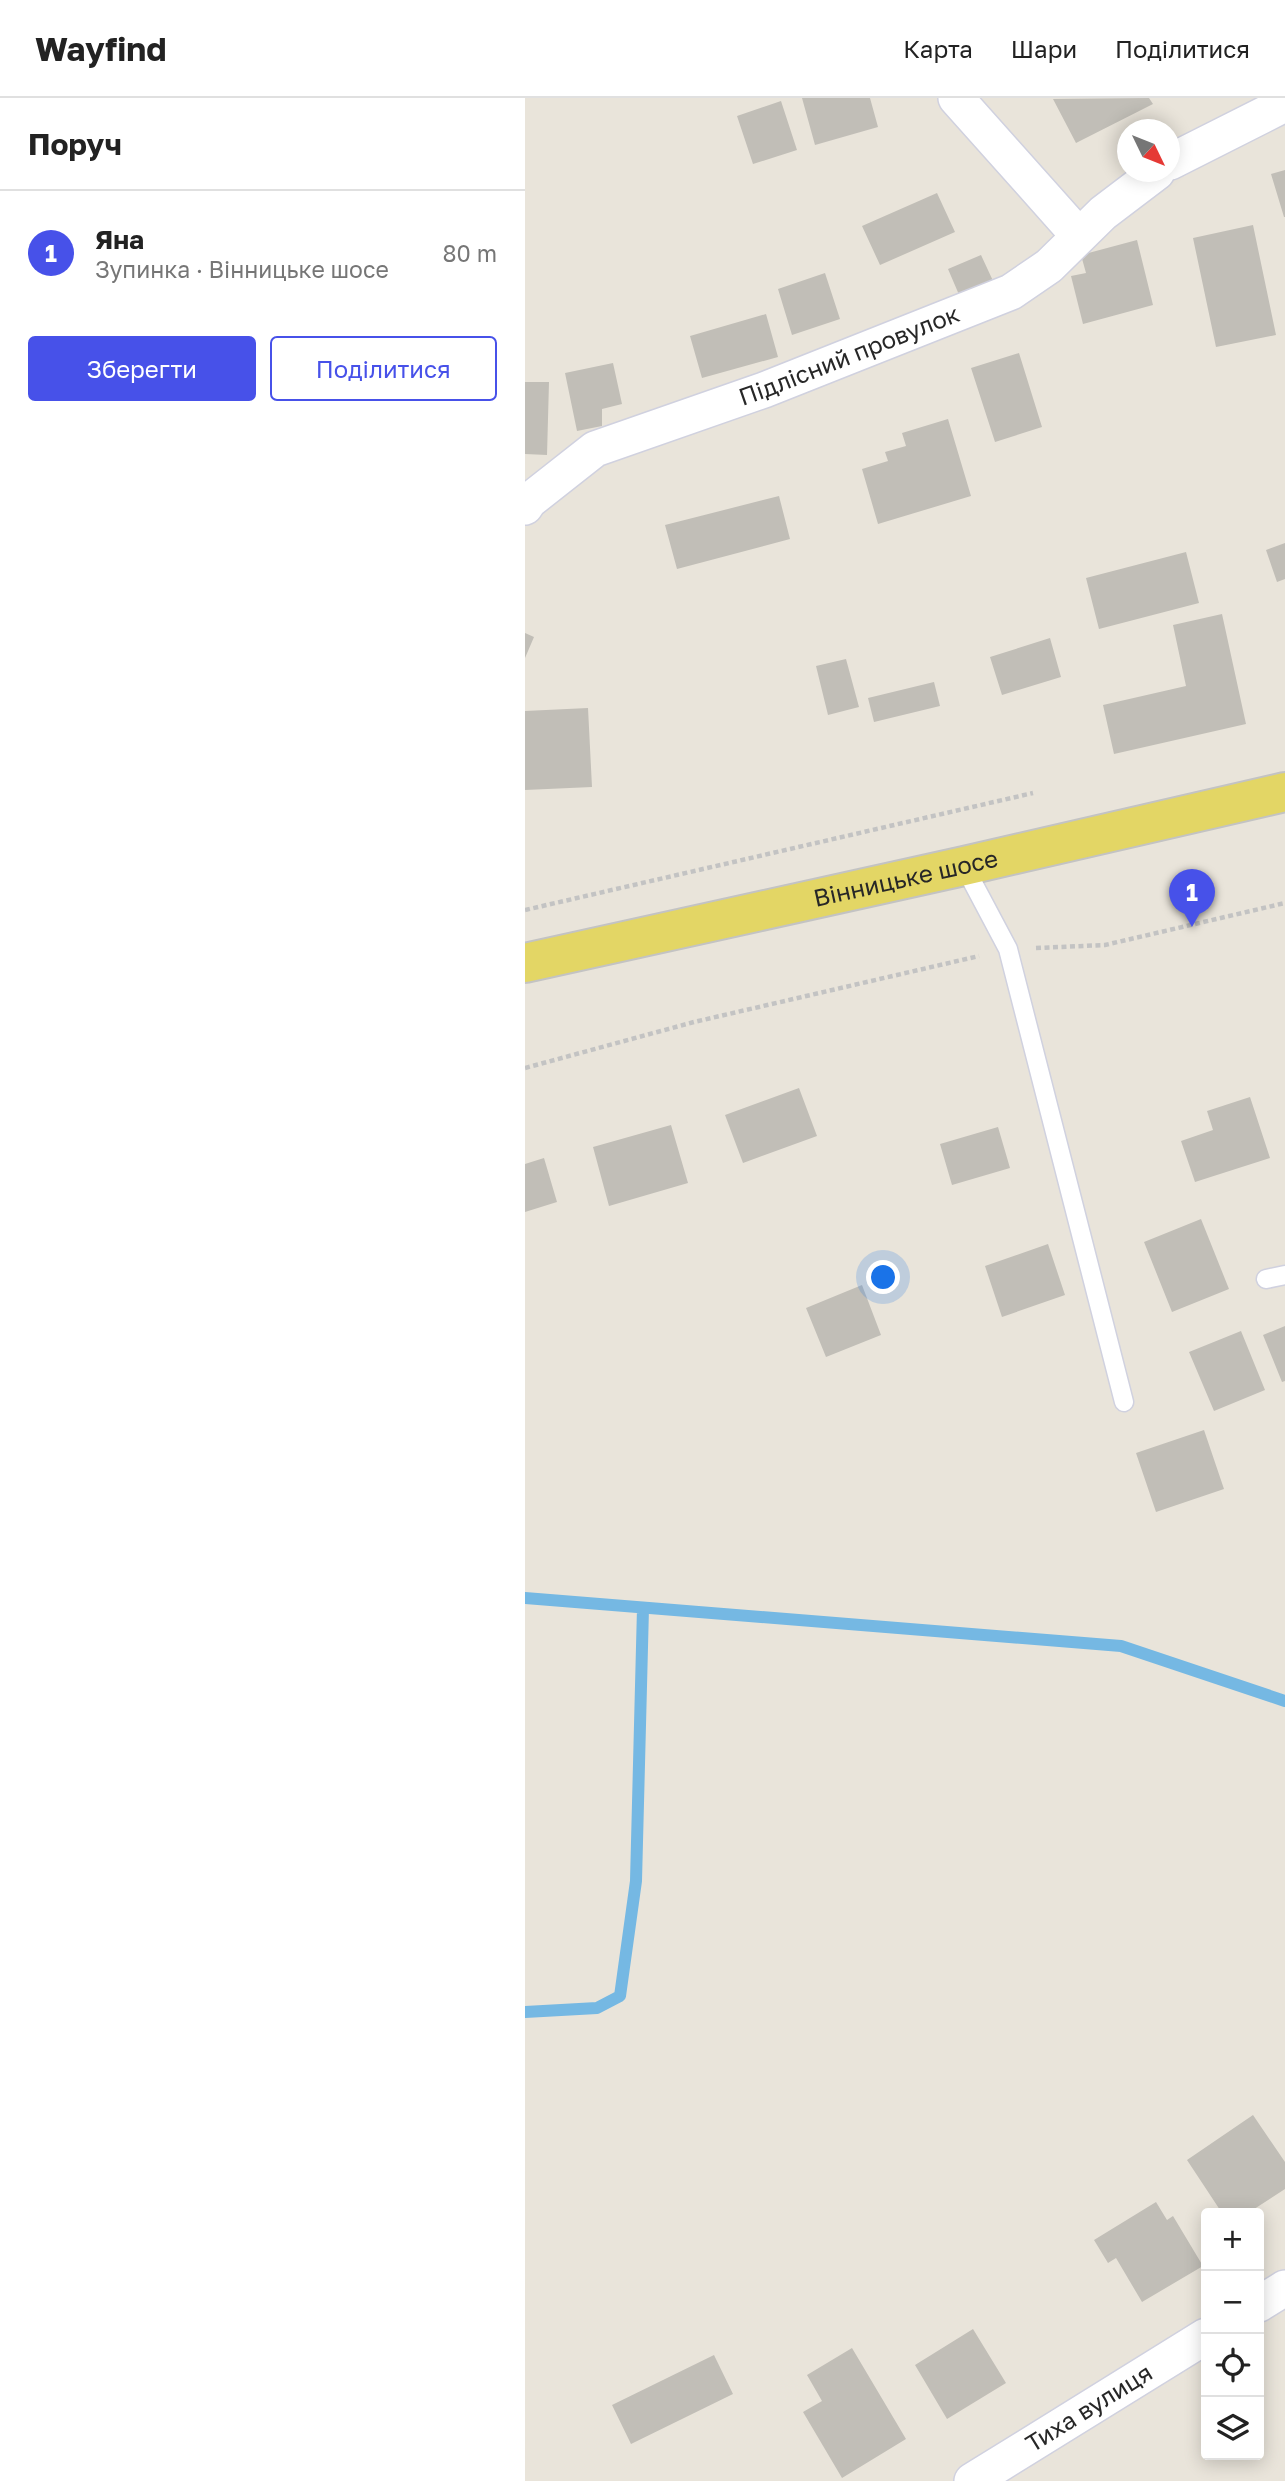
<!DOCTYPE html>
<html lang="uk">
<head>
<meta charset="utf-8">
<style>
	:root { --surface:#fff; --page:#f6f6f6; --text:#222; --muted:#767676; --line:#e0e0e0; --accent:#4751e9 }
	body { margin:0; font-family:"Golos Text",sans-serif; background:var(--page); color:var(--text) }
	.controls { position:absolute; right:21px; bottom:21px; display:grid; overflow:hidden; border-radius:7px; box-shadow:0 4px 18px #0003 }
	.controls button { width:63px; height:63px; display:grid; place-items:center; padding:0; border:0; border-bottom:2px solid var(--line); background:var(--surface); color:var(--text); font:35px sans-serif }
	.compass { position:absolute; left:592px; top:21px; width:63px; height:63px; border-radius:50%; background:var(--surface); box-shadow:0 4px 18px #0003; rotate:133deg }
	.you { position:absolute; left:359px; top:1180px; width:24px; height:24px; margin:-18px; border:5px solid #fff; border-radius:50%; background:#1a73e8; box-shadow:0 0 0 10px #1a73e833 }
	.badge { display:grid; place-items:center; width:46px; height:46px; border-radius:50%; background:var(--accent); color:#fff; font-size:23px; font-weight:700 }
	.pin { position:absolute; translate:-50% -58px; filter:drop-shadow(0 2px 4px #0008) }
	.pin::after { content:''; position:absolute; top:37px; width:24px; height:21px; background:inherit; clip-path:polygon(0 0,100% 0,50% 100%) }
	.list { margin:0; padding:0; list-style:none }
	h2 { display:flex; justify-content:space-between; align-items:center; height:91px; margin:0; padding:0 28px; font-size:30px }
	h2 small { font-size:23px; font-weight:400; color:var(--muted) }
	.list li { display:grid; grid-template-columns:46px 1fr auto; gap:21px; align-items:center; box-sizing:border-box; height:126px; padding:0 28px; border-top:2px solid var(--line) }
	.list b { display:block; font-size:26px; white-space:nowrap }
	.list p { margin:0; font-size:23px; white-space:nowrap; color:var(--muted) }
	.list em { font-size:23px; font-style:normal; color:var(--muted) }
	.actions { display:flex; gap:14px; padding:21px 28px }
	.actions a { flex:1; padding:16px 0; border:2px solid var(--accent); border-radius:7px; text-align:center; font-size:24px; color:var(--accent) }
	.actions .main { background:var(--accent); color:#fff }
	.icon { flex:none; width:38px; height:38px; fill:none; stroke:currentColor; stroke-width:2; stroke-linecap:round; stroke-linejoin:round }
	.map { position:relative; flex:none; width:760px; height:2383px; overflow:hidden }
	header { display:flex; align-items:center; gap:42px; box-sizing:border-box; height:98px; padding:0 35px; background:var(--surface); border-bottom:2px solid var(--line) }
	header strong { font-size:33px }
	nav { display:flex; gap:38px; margin-inline-start:auto; font-size:24px }
	main { display:flex }
	aside { flex:1; background:var(--surface) }
	.map>svg:first-child { display:block }
</style>
</head>
<body>
<header>
<strong>Wayfind</strong>
<nav><a>Карта</a><a>Шари</a><a>Поділитися</a></nav>
</header>
<main>
<aside>
<h2>Поруч<small></small></h2>
<ul class="list">
<li><span class="badge">1</span><div><b>Яна</b><p>Зупинка · Вінницьке шосе</p></div><em>80 m</em></li>
</ul>
<div class="actions"><a class="main">Зберегти</a><a>Поділитися</a></div>
</aside>
<div class="map">
<svg width="760" height="2383" viewBox="0 0 760 2383">
	<rect width="100%" height="100%" fill="#e9e4da"/>
	<g fill="none" stroke-linecap="round" stroke-linejoin="round">
		<!-- stream -->
		<path stroke="#75b8e3" stroke-width="12" d="M0,1500l596,48 164,55
			M0,1914l72,-4 23,-12 16,-115 7,-273"/>
	</g>
	<!-- building -->
	<path fill="#c1beb7" d="M277,0h68l8,29 -63,18z
		M624,0l4,6 -77,39 -23,-44z
		M256,3l16,49 -44,14 -16,-48z
		M760,72v47h-1l-13,-43z
		M412,95l18,39 -75,33 -18,-39z
		M728,127l23,110 -60,12 -23,-109z
		M612,142l16,65 -70,19 -12,-48 15,-3 -5,-18z
		M456,157l13,28 -34,14 -12,-28z
		M300,175l15,46 -48,16 -14,-46z
		M241,216l12,43 -76,21 -12,-42z
		M494,255l23,74 -47,15 -24,-74z
		M88,265l9,41 -20,5v17l-25,5 -12,-58z
		M0,284h24l-2,73 -22,-1z
		M423,321l23,77 -93,28 -16,-55 26,-8 -3,-9 21,-6 -4,-13z
		M254,398l11,43 -113,30 -12,-44z
		M760,445v36l-8,3 -11,-32z
		M661,454l13,51 -100,26 -13,-51z
		M697,516l24,110 -132,30 -11,-49 83,-19 -13,-61z
		M0,535l9,4 -9,21z
		M525,540l11,39 -59,18 -12,-38z
		M321,561l13,48 -31,8 -12,-49z
		M409,584l6,24 -66,16 -6,-24z
		M63,610l4,79 -67,3v-79z
		M274,990l18,48 -74,27 -18,-48z
		M725,999l20,61 -75,24 -14,-41 32,-11 -6,-19z
		M146,1027l17,58 -79,23 -16,-59z
		M473,1029l12,41 -58,17 -12,-41z
		M19,1060l13,44 -32,10v-48z
		M676,1121l28,70 -57,23 -28,-70z
		M523,1146l17,51 -63,22 -17,-51z
		M337,1187l19,50 -55,22 -20,-49z
		M760,1228v55l-3,1 -19,-47z
		M716,1233l24,59 -51,21 -25,-59z
		M679,1332l20,59 -68,23 -20,-59z
		M728,2017l32,47v27l-37,24h-26l-35,-53z
		M631,2104l11,18 6,-4 30,50 -61,36 -26,-44 -8,5 -14,-23z
		M448,2231l33,54 -59,36 -32,-54z
		M327,2250l54,91 -64,39 -39,-66 19,-11 -15,-26z
		M189,2257l19,39 -102,50 -19,-39z"/>
	<g fill="none" stroke-linecap="round" stroke-linejoin="round">
		<defs>
			<path id="lane" d="M439,768l44,83 116,453
				M741,1181l19,-4"/>
			<g id="street">
				<path d="M431,0l123,138"/>
				<path d="M645,64l115,-58"/>
				<path id="s1" d="M0,409l4,-6 66,-52 169,-59 247,-98 38,-26 54,-53 54,-41"/>
				<path d="M734,2206l26,-16"/>
				<path id="s2" d="M447,2383l234,-145"/>
			</g>
			<g id="primary">
				<path id="s3" d="M0,865l439,-97 321,-74"/>
			</g>
		</defs>
		<!-- lane casing -->
		<use href="#lane" stroke="#d0d1df" stroke-width="21"/>
		<!-- street casing -->
		<use href="#street" stroke="#d0d1df" stroke-width="38"/>
		<!-- primary casing -->
		<use href="#primary" stroke="#c3c3c3" stroke-width="42"/>
		<!-- path -->
		<path stroke="#c3c3c3" stroke-width="4.5" stroke-dasharray="5 3.5" stroke-linecap="butt" d="M0,812l508,-117
			M511,850l69,-3 180,-42
			M0,970l169,-46 285,-66"/>
		<!-- lane -->
		<use href="#lane" stroke="#fff" stroke-width="18"/>
		<!-- street -->
		<use href="#street" stroke="#fff" stroke-width="35"/>
		<!-- primary -->
		<use href="#primary" stroke="#e3d665" stroke-width="38"/>
	</g>
	<g text-anchor="middle" stroke-width="6" stroke-linejoin="round" paint-order="stroke">
		<!-- street labels -->
		<g font-size="24" fill="#272727" stroke="#fff">
			<text dy="8" stroke="none"><textPath href="#s1" startOffset="362">Підлісний провулок</textPath></text>
			<text dy="8" stroke="none"><textPath href="#s3" startOffset="390">Вінницьке шосе</textPath></text>
			<text dy="8" stroke="none"><textPath href="#s2" startOffset="138">Тиха вулиця</textPath></text>
		</g>
	</g>
</svg>
<div class="controls">
<button>+</button>
<button>−</button>
<button><svg class="icon" aria-label="locate" viewBox="0 0 24 24"><circle cx="12" cy="12" r="6"/><path d="M12 2v4M12 18v4M2 12h4M18 12h4"/></svg></button>
<button><svg class="icon" aria-label="layers" viewBox="0 0 24 24"><path d="M12 4l9 5-9 5-9-5zM3 14l9 5 9-5"/></svg></button>
</div>
<svg class="compass" viewBox="-18 -18 36 36"><path d="M0-13l5 13h-10z" fill="#e53935"/><path d="M0 13l5-13h-10z" fill="#767676"/></svg>
<div class="you"></div>
<div class="pin badge" style="left:667px;top:829px">1</div>
</div>
</main>
</body>
</html>
